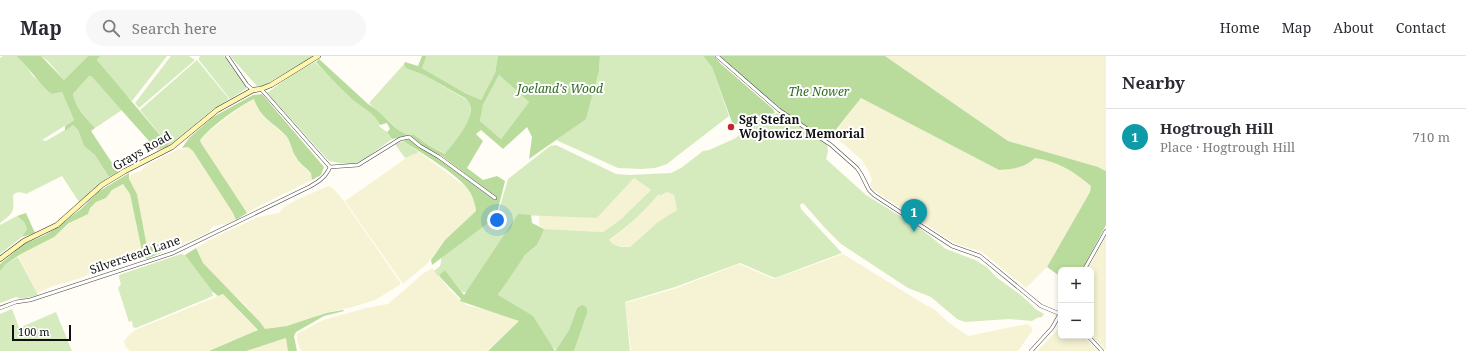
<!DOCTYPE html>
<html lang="en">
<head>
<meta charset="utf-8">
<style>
	:root { --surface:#fff; --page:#f7f7f7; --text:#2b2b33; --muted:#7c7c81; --line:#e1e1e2; --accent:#1a73e8 }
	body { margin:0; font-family:"Noto Serif",serif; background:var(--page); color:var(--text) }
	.controls { position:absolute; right:12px; bottom:12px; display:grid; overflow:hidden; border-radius:6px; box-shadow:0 2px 6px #0003 }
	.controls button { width:36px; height:36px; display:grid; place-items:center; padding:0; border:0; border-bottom:1px solid var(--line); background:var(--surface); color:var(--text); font:20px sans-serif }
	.scale { position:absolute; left:12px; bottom:10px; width:59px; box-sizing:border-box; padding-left:4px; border:2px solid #111; border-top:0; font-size:11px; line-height:14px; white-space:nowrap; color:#111; -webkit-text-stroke:3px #fff; paint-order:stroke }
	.you { position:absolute; left:497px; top:164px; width:14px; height:14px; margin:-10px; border:3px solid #fff; border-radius:50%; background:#1a73e8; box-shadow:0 0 0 6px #1a73e833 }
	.badge { display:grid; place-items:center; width:26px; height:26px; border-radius:50%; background:var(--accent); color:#fff; font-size:13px; font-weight:700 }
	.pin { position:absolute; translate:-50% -33px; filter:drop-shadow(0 1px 2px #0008) }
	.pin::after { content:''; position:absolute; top:21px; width:14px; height:12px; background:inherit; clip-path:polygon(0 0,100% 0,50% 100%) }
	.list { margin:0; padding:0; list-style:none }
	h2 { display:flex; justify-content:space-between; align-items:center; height:52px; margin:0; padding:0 16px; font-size:17px }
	h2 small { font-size:13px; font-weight:400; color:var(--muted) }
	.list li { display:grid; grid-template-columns:26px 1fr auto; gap:12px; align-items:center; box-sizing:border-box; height:56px; padding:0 16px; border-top:1px solid var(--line) }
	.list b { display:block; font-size:15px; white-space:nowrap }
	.list p { margin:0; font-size:13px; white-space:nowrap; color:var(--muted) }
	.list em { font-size:13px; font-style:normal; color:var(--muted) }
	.icon { flex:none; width:22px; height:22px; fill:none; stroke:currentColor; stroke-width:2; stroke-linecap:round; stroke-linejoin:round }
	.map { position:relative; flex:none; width:1106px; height:295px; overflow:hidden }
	header { display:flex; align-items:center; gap:24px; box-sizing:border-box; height:56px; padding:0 20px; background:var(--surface); border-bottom:1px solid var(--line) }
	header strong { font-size:19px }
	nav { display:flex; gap:22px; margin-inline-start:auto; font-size:14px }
	.search { width:280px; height:36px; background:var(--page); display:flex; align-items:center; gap:10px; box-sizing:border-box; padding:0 14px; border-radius:22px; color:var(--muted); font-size:15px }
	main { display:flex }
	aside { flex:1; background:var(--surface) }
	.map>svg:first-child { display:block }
</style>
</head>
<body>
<header>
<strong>Map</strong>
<div class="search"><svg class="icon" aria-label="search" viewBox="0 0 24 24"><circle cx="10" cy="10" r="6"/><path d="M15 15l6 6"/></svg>Search here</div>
<nav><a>Home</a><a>Map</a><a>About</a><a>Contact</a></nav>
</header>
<main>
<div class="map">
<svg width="1106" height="295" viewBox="0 0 1106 295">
	<rect width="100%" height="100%" fill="#fffdf5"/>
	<!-- farmland -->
	<path fill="#f6f3d4" d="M885,0h221v115l-8,-4 -90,-26z
		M861,42l138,72 31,-8 5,-4 13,2 29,14 14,12 -1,6 -43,75 -21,21 -44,-36 -28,-9 -82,-54 -2,-4 2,-5 -3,-8 -7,-12 -29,-25z
		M255,43l2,9 8,10 23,20 8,20 4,6 11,9 2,4 -1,3 -51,25 -14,8 -28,-40 -18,-30 -1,-3 5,-6 38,-29z
		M188,91l5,4 40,62 3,7 -10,5 -4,-1 -9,2 -5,7 -23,10 -7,2 -5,-3 -10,1 -16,5 -10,-54 -8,-15 3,-5 9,-3 4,-5 29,-15z
		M419,96l47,35 8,13 2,11 -31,29 -18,24 -24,20 -58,-83 67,-47z
		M634,122l17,12 -31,30 -17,12 -59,-3 -5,-4v-10l58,3z
		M123,128l7,10 13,62 -28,7 -37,16 -25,7 -16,7 -18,-36 2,-3 41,-24 34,-28 10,-4 6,-8z
		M328,130l5,2 10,12 57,82v3l-25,15 -26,8 -25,5 -25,11 -34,6 -5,-8 -19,-21 -31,-29 -10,-12 -4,-12 19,-11 43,-20 21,-4 5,-6 10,-6z
		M667,136l7,3 3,15 -19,12 -28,25 -14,-1 -6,-3 -1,-2 15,-12 20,-18 13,-15 3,-2 1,2z
		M1106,180v114l-15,-14v-66h-4z
		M843,198l81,50 10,5 14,13 20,14 59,-12 5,3v4l-14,20h-387l-6,-48 49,-14 65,-25 35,15z
		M432,212l19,23 15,14 34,8 19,8 -3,4 -29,26h-186l-4,-11v-6l26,-14 43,-12 22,-4 36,-31z
		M223,238l33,35 -1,2 -46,20h-79l-5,-5 -1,-5 4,-5 7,-6z
		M1061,270v10h22l15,15h-61z
		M287,282l1,13h-42z"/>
	<!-- green -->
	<path fill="#d5ebbd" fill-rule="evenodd" d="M3,0h13l9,7 7,12 20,19 10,-2c5,9 7,18 12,28l-32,20 4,1 27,-16 5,5 6,16 11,9 14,22 -30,25 -17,-26 -36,18c-5,-2 -9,-3 -13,1 1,17 1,18 -13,28v-165z
		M41,0h47l-24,24 -16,-19z
		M100,0h67l-35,45 -9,-9 -26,-32z
		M171,0h18l6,4 -56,48 -4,-5z
		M200,0h24l23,32 -17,11 -31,-39v-2z
		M230,0h84l-53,31 -5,-2z
		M426,0h72l-3,17 -14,27 -16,-7 -43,-25 4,-10z
		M600,0h103l9,11 17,49 -52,40 -10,8 -12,4 -14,1 -23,-1 -62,-28 30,-22 13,-47z
		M197,4l32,39 -17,11 -43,36 -29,-36z
		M315,6l39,38 17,11 6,7 3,9 7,5 5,7 -26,19 -14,7 -23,-4 -62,-68 25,-18z
		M404,8l3,4 17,7 45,26c7,19 -13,38 -23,53l-18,-9 -15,-11 -3,2 -8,-3 -33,-30z
		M499,19l30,27 -28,37 -21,-18 3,-16z
		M89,20l3,1 30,33 -27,18c-9,-10 -19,-19 -22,-34z
		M777,57l7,2 43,29 1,7 -2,8 40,36 55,34 25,20 29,11 12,7 9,10 26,19 15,14 7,4 -2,3 -5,1 -5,3 -23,-2 -44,3 -8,-3 -26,-22 -23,-9 -67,-44 -16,-16 -22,-25 -3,2 1,4 41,44 -67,25 -35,-15 -65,24 -50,15 5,49h-56l13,-37 -10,-6 -8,22 -13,20 -58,-54 16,-27 11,-14 12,-10 4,-8 3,-8 59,3 17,-12 31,-30 -17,-12 -37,40 -77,-3 -42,63 -12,14h-4l-17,-22 -7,6 -4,-5 6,-5c1,-2 1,-5 1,-7 6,-11 43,-36 56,-42l11,-38 42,-33 6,-1 60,29 13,1 42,-2 10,-5 22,-17 6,-1 27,-12 13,-15 7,-3 12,-2zM667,136l7,3 3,15 -19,12 -28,25c-8,0 -17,0 -21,-7 18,-13 34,-27 48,-44l3,-2v2z
		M403,85l16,11 -14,6 -10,-14z
		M17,160l7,6 3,7 -5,8 -22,17v-29z
		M181,198l4,1 27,36 1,5 -77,32 -3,-1 -1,-6 -3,1 -11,-34 3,-4 -2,-6v-3z
		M18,201l20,38 -16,4 -6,-2 -16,6v-32l6,-7z
		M12,253l7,19 37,-16 16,39h-72v-37z"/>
	<!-- forest -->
	<path fill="#b9dc9c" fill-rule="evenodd" d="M16,0h25l23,24 24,-24h12l-3,4 72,86 -12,4 -65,-73 -3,-1 -16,18c3,15 13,24 22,34l-4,3 27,41 -9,5 -14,-22 -11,-9 -6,-16 -5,-5 -8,6v-5l9,-6 -12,-28 -10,2c-15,-11 -22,-27 -36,-38z
		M422,0h4v2l-4,10 43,25 16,7 14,-27 3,-17h102l-1,15 -13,48 -57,40 3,-22 -5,-10 -24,22 -22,-19 -5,4 7,7 -16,27 16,12 14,-4 8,5 -9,36 -64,48 -1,-5 14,-20 31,-29c-1,-8 -4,-17 -9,-23 -14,-17 -46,-35 -64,-47l6,-2 30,19 56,41 1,-2 -54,-41 -19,-10 -13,-10 -18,3 -5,-7 3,-3 -3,-6 -7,2c-6,-13 -17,-17 -27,-25 -13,-12 -25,-25 -37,-38l3,-3 49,45c16,9 26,27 42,32l3,-2 15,11 17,9c9,-12 38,-43 20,-56l-41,-23 -18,-7 -2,-4 1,-2 13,4zM499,19l30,27 -28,37 -21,-18 3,-16z
		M703,0h11l7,8 52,45 2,4 -42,12 -21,-58z
		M720,0h165l123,85 90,26 8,4v54l-24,45h-21v7l-14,-10 43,-75 1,-6c-16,-14 -34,-25 -56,-28 -11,10 -21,11 -36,12l-138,-72 -34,43 -47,-32z
		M262,38l62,73 -3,8 -9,5 -1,-7c-5,-6 -12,-9 -15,-16 -4,-6 -5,-14 -9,-20 -13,-15 -26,-17 -33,-38 -15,7 -44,28 -54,41l1,3 46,70 -11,7 -3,-7 -40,-62 -5,-4 -6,1 7,-10 24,-21 40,-22z
		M129,117v6l8,15 10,53c11,-2 21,-8 31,-2l-31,14 -4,-3 -13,-62 -7,-10 -11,6 -6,8 -10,4 -6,6 -2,6 -19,9 -15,14 -33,17 -15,10 -6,7v-7l24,-20 21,-9 13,-8 23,-18 17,-17z
		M26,157l9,20 -13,4 5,-8 -3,-7 -7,-6z
		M518,158l13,1 1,8 12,6 -3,8 -4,8 -12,10 -27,40 35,21 22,35 1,-1 13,-20 8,-22 5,-3c6,2 5,4 5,9l-13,37h-86l31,-30 -59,-20 1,-2 -21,-22 -1,-2 6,-5 19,25z
		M196,192l7,15 57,59 5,7 22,-3 39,-13 17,-3 1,1 -20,5 -28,16 -2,4 3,15h-9l-2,-13 -40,13h-37l49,-21 -35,-36 -5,2 -6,-5 -27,-36z"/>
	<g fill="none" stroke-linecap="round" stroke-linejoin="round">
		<defs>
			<path id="street" d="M227,0l20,29 6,5
				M717,0l62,54 52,35 26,23 4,6 8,16 5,5 78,51 28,10 61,50 19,8
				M261,33l69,78
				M330,111l28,-2 42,-26 9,-2 11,9 19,11 56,41
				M1084,214l22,-39
				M0,252l16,-6 14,-2 143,-47 136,-66c9,-5 17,-10 21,-20
				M1088,280l14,15
				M1031,295l21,-23 8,-14"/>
			<path id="secondary" d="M0,203l24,-18 33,-16 45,-40 23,-14 47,-24 45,-37 36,-20 8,-1 10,-4 47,-29"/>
		</defs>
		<!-- street casing -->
		<use href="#street" stroke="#444" stroke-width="4"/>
		<!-- secondary casing -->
		<use href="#secondary" stroke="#333" stroke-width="5.5"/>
		<!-- street -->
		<use href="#street" stroke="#fff" stroke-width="3"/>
		<!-- secondary -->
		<use href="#secondary" stroke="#fff6b0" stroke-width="4.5"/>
	</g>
	<!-- markers -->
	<circle fill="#c4262e" stroke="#fff" stroke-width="1.5" cx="731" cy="71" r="4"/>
	<g text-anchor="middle" stroke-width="4" stroke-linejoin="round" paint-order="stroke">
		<!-- park labels -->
		<g font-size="12" font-style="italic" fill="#2f6b1f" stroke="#fff">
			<text x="560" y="37">Joeland's Wood</text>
			<text x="819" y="40">The Nower</text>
		</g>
		<!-- poi labels -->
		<g font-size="12" font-weight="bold" fill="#111" stroke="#fff" text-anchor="start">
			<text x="739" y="68">Sgt Stefan<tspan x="739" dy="14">Wojtowicz Memorial</tspan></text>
		</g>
		<!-- street labels -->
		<g font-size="12" fill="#111" stroke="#fff">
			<text transform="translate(142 95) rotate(-30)" y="4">Grays Road</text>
			<text transform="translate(135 199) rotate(-19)" y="4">Silverstead Lane</text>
		</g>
	</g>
</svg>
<div class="controls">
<button>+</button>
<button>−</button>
</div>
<div class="scale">100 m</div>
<div class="you"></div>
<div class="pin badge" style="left:914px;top:176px;background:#0f9aa8">1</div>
</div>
<aside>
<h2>Nearby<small></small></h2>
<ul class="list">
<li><span class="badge" style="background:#0f9aa8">1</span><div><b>Hogtrough Hill</b><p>Place · Hogtrough Hill</p></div><em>710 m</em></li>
</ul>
</aside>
</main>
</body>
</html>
